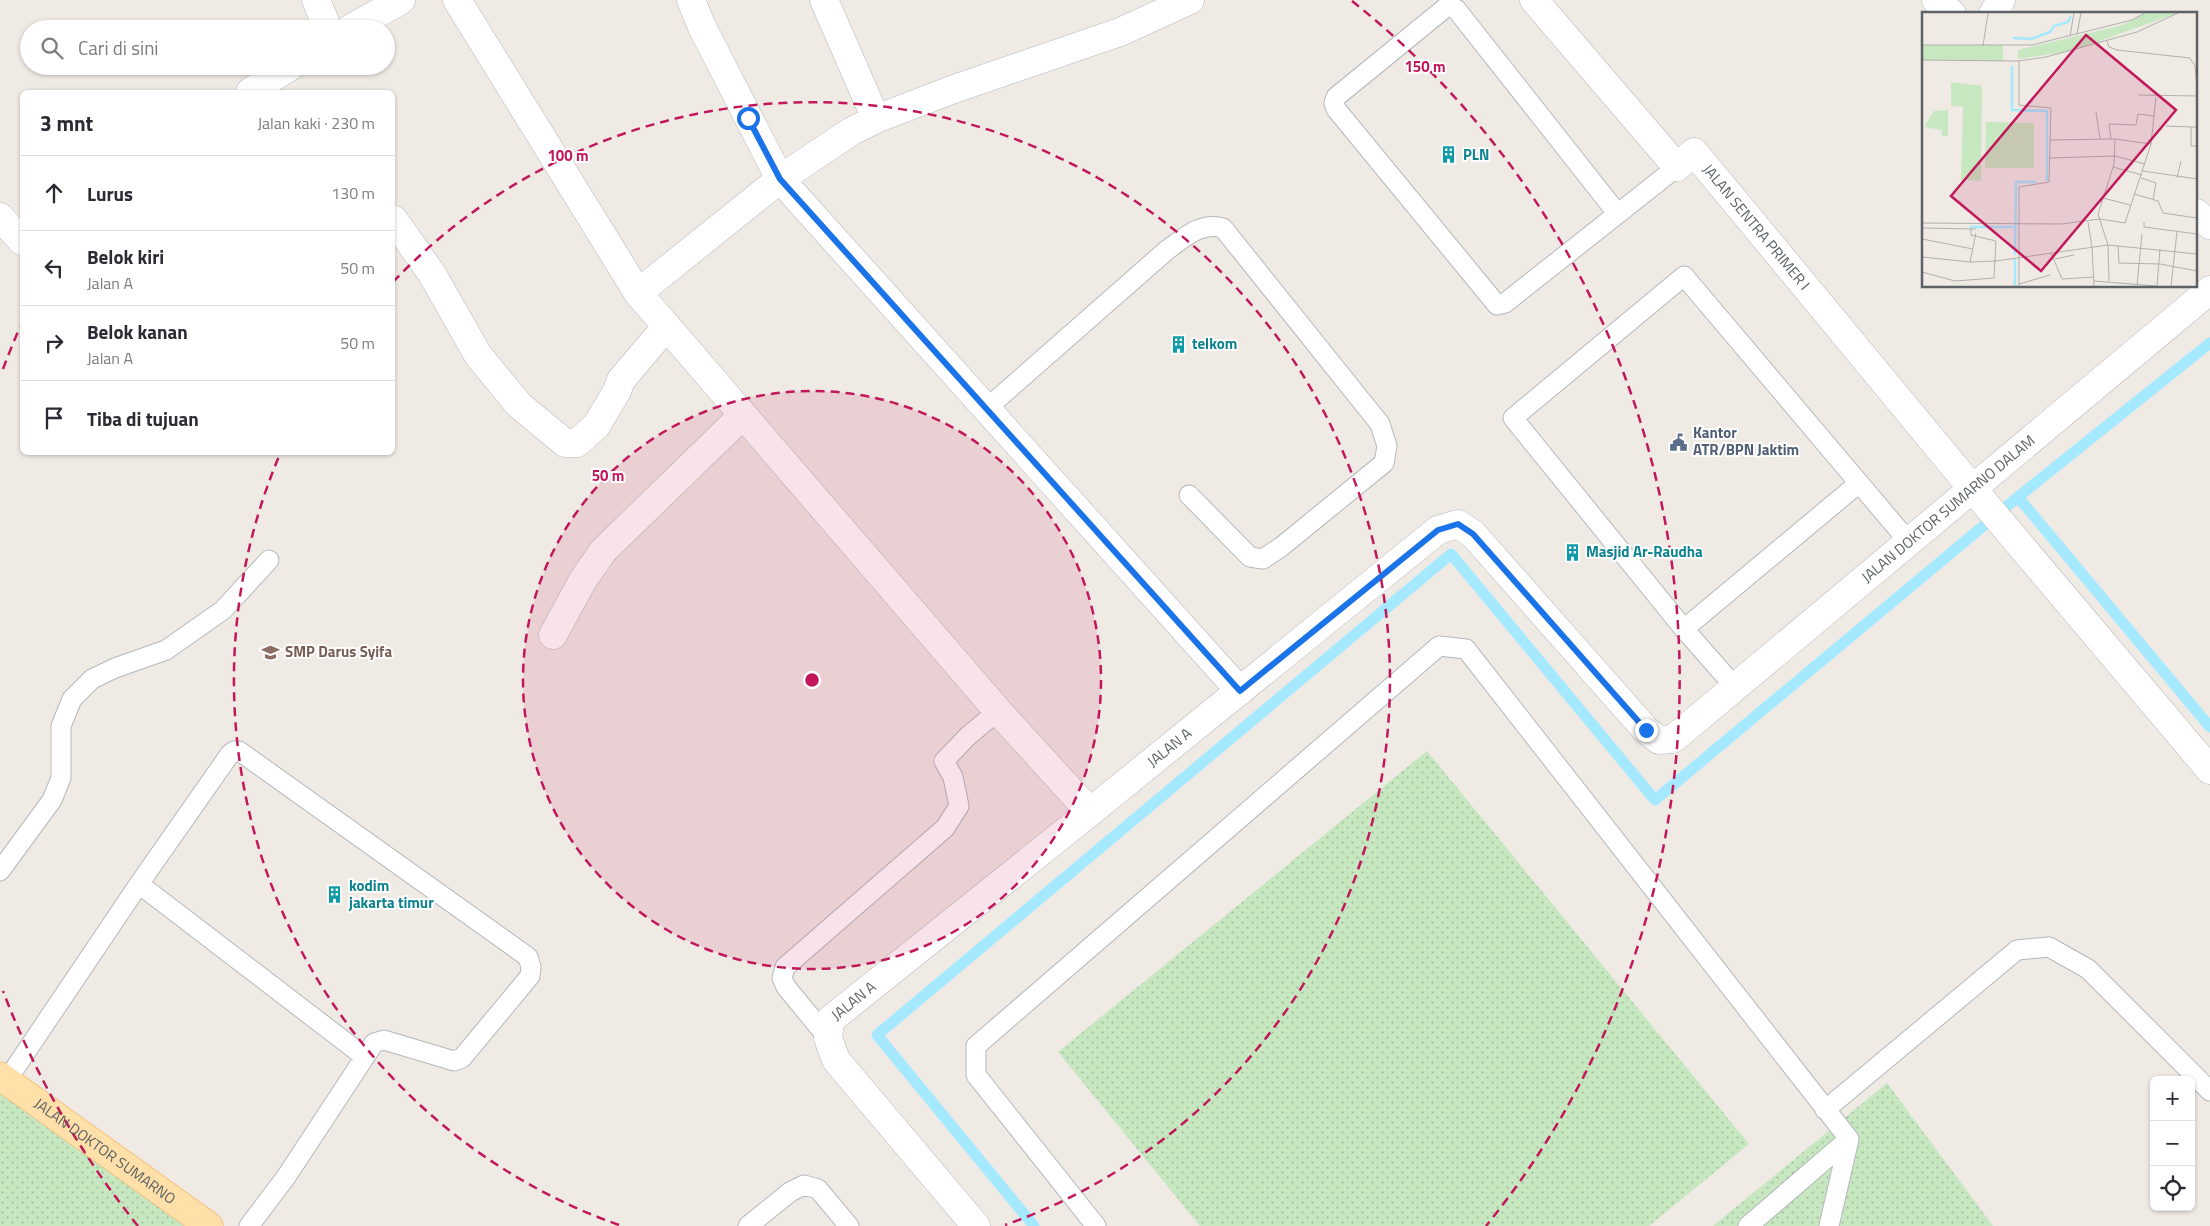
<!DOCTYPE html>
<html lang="id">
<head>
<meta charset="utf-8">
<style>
	:root { --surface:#fff; --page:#f7f7f7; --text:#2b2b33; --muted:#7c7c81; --line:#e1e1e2 }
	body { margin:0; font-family:"Titillium Web",sans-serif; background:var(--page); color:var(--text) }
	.controls { position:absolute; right:15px; bottom:15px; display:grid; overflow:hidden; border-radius:8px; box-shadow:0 1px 4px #0004 }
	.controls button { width:45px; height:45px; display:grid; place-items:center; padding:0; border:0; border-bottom:1px solid var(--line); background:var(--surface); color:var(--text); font:25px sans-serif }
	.stop { position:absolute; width:15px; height:15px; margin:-11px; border:4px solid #1a73e8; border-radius:50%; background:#fff }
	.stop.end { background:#1a73e8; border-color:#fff; box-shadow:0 1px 5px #0008 }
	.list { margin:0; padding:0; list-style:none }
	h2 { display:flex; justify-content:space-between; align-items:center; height:65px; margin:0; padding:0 20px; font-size:21px }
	h2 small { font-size:16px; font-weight:400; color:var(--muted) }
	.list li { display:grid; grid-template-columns:32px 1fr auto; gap:15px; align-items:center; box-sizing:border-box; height:75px; padding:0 20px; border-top:1px solid var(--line) }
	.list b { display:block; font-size:19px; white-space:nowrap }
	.list p { margin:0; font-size:16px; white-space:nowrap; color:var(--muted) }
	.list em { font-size:16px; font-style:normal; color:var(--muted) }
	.icon { flex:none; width:28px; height:28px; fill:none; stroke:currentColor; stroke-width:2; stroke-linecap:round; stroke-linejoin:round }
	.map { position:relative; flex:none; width:2210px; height:1226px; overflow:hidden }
	.search { position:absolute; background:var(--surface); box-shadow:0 1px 4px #0004; left:20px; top:20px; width:375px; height:55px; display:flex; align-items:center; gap:12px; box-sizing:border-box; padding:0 18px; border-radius:28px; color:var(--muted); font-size:19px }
	.panel { position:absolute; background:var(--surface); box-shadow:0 1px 4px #0004; left:20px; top:90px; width:375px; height:365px; border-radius:8px }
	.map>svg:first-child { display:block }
</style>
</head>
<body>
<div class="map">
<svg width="2210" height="1226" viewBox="0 0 2210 1226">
	<defs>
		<pattern id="park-dots" width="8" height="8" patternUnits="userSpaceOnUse" patternTransform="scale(1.25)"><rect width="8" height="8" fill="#c7e7c0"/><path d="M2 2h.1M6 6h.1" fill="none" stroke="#a5bfa0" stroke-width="1.8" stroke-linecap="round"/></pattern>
	</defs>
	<rect width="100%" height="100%" fill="#efeae4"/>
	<!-- park -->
	<path fill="url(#park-dots)" d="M1427,751l322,393 -100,82h-449l-142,-174z
		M0,1083l208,143h-208z
		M1887,1083l106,143h-280z"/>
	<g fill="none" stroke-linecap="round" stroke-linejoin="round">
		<!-- stream -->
		<path stroke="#a4e9ff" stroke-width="11" d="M2018,497l192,230
			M1034,1226l-157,-191 574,-481 204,246 363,-303 192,-154"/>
		<defs>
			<path id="lane" d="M1617,213l-161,-204 -5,-2 -6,1 -109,89 -2,6 2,6 161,196 8,-2 172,-136
				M986,409l181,-159c17,-12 34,-29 56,-22l157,196 7,22 -3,17 -103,84 -18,12 -13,-2 -61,-62
				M1859,483l50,59
				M1684,629l-171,-211 171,-142 175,207 -175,146 51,58
				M0,871l52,-71 9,-22v-52l11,-27 20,-20 23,-11 51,-18 57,-40 46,-50
				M139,884l226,173
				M828,1038l-42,-51 -4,-9 3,-11 160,-139 14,-22 -6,-29 -9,-16 24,-25 30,-25
				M7,1080l132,-196 91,-130 4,-3h5l289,206 3,10 -1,9 -68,82 -8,3 -70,-21 -10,3 -88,134 -37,49
				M1825,1110l192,-160 32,-3 39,22 122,122
				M748,1226l42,-34 14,-7 14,4 31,37
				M1096,1226l-120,-151v-29l463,-400 27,3 383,490
				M1748,1226l101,-87
				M1829,1226l20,-87"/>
			<g id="street">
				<path d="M316,0l12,29"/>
				<path d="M457,0l181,293 360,418 92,101"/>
				<path d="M691,0l11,27 78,152 460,512"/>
				<path d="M824,0l52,119"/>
				<path id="s1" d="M1534,0l143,167 17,-15 278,336 238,282"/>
				<path d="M1936,0l16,14"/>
				<path d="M1993,14l8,-14"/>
				<path d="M350,29l51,-29"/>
				<path d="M250,92l41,-26"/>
				<path d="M2196,213l14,12"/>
				<path d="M0,217l22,24"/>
				<path d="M392,220h2l38,54 46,81 41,50 46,38h12l19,-17 21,-35 4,-11 45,-53"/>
				<path d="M638,293l142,-114 72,-48 24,-12 78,-30 166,-57 70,-32"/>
				<path d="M553,635l30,-55 20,-29 139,-135"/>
				<path id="s2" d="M976,1226l-140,-166 -8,-22 2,-18 260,-208 348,-282 20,-6 15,10 173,196 13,10 14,-1 537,-449"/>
			</g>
			<g id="primary">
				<path id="s3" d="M0,1076l209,150"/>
			</g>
		</defs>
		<!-- lane casing -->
		<use href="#lane" stroke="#b4b8bb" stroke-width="21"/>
		<!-- street casing -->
		<use href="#street" stroke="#b4b8bb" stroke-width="29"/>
		<!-- primary casing -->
		<use href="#primary" stroke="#f4a957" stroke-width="29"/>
		<!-- lane -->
		<use href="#lane" stroke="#fff" stroke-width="19"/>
		<!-- street -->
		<use href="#street" stroke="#fff" stroke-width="28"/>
		<!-- primary -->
		<use href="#primary" stroke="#ffe0a9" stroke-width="28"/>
	</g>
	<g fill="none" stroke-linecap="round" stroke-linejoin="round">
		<!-- route -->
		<path stroke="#1a73e8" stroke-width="6" d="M748,118l32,61 460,512 198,-161 20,-6 15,10 173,196"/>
	</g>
	<!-- distance rings -->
	<circle cx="812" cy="680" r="289" fill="#c2185b" fill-opacity=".12"/>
	<g fill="none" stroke="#c2185b" stroke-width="2.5" stroke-dasharray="9 6">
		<circle cx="812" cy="680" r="289"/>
		<path d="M619 1225A578 578 0 0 1 280 454M393 282A578 578 0 1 1 1005 1225"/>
		<path d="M138 1226A867 867 0 0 1 3 991M3 369A867 867 0 0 1 20 327M1352 1A867 867 0 0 1 1486 1226"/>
	</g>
	<!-- icons -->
	<defs>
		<symbol id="building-bare" viewBox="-9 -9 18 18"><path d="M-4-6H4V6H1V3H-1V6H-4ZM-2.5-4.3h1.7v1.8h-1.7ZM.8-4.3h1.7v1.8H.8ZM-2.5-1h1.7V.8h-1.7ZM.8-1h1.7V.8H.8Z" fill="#0f9aa8" stroke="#fff" stroke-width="2.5" paint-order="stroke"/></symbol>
		<symbol id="civic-bare" viewBox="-9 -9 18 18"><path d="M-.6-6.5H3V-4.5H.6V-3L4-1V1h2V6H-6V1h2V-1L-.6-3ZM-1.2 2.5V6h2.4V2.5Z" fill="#5c6f8a" stroke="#fff" stroke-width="2.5" paint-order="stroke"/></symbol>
		<symbol id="school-bare" viewBox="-9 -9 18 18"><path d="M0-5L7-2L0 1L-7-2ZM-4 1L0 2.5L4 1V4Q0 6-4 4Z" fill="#8d6e63" stroke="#fff" stroke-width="2.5" paint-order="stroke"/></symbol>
	</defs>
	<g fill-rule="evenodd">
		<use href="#building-bare" x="1436" y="142" width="25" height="25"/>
		<use href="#building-bare" x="1166" y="332" width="25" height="25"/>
		<use href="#civic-bare" x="1666" y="430" width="25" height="25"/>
		<use href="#building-bare" x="1560" y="540" width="25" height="25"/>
		<use href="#school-bare" x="258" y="640" width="25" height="25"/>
		<use href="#building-bare" x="322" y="882" width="25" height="25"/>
	</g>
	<g text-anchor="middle" stroke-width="4" stroke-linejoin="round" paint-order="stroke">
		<!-- culture labels -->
		<g font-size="15" font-weight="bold" fill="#0d838f" stroke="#fff" text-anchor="start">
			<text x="1463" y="160">PLN</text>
			<text x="1192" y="349">telkom</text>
			<text x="1586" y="557">Masjid Ar-Raudha</text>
			<text x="349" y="891">kodim<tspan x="349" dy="17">jakarta timur</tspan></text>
		</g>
		<!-- street labels -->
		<g font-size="15" fill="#5c6265" stroke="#fff">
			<text dy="5" stroke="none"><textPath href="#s1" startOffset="340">JALAN SENTRA PRIMER I</textPath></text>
			<text dy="5" stroke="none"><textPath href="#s2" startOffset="1729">JALAN DOKTOR SUMARNO DALAM</textPath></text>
			<text dy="5" stroke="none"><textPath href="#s2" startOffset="694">JALAN A</textPath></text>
			<text dy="5" stroke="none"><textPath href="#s2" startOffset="289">JALAN A</textPath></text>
			<text dy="5" stroke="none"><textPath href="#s3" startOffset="129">JALAN DOKTOR SUMARNO</textPath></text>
		</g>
		<!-- service labels -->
		<g font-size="15" font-weight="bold" fill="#4e5e75" stroke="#fff" text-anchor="start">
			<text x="1693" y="438">Kantor<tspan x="1693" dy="17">ATR/BPN Jaktim</tspan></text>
		</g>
		<!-- education labels -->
		<g font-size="15" font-weight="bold" fill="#785e54" stroke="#fff" text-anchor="start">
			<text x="285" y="657">SMP Darus Syifa</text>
		</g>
	</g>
	<!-- overview -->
	<g transform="translate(1922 12)">
		<rect width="275" height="275" fill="#efeae4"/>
		<path d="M223,1h33l-107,38 -53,8v-9l105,-25zM0,33h81v16l-81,-1zM29,70l31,4 -1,95 -20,-1 2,-73 -12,-1zM26,98v26h-6v-6l-18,-3 10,-16zM64,110l48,1v45h-49z" fill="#c7e7c0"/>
		<path fill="none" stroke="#a4e9ff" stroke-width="2.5" d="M91,26l18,1 19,-7 4,-6 14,-4 3,-6M90,54v44l35,1v70M48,215h46M93,243l1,-73h20M93,274v-27"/>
		<path fill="none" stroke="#b0b0ad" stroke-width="1" d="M155,22l4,-21M148,24l4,-23M185,29l2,6 8,3 73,8 5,8 2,19M0,33h110l100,-25 13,-7M61,34l5,-33M0,48l96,1 28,-4 91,-25 41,-19M216,83l59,1M174,100l4,27M244,114l25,1M275,115h-6v19h6M189,127l-2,-15 27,1 2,-11 16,2M128,128l65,-1 36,5M127,146l66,-2 30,8M191,155l29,8M221,159l54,8M219,166l15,5 -3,17M255,166l4,-17M212,182l24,7 5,12 34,5M181,186l27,7M166,210l4,25 2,39M222,210v5l53,7M0,211l139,1 39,-5 25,4 26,-79 5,-47M0,216l54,1M0,227l51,10M196,234l1,17 41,1 37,7M129,241l11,26 32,-2M0,245l48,5 26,-1 112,-16 89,9M133,247l19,-4M48,250l6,-29M0,260l33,9 39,-3 2,-37 -25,-6v-6M172,269l62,5M187,269l-1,-36 -10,-31 16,-50 1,-25M97,272l31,-9M215,273l5,-51M97,274v-99l30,-5 2,-74 -32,-3v-44M235,274l3,-37M249,274l6,-54"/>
		<path fill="#c2185b" fill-opacity="0.15" stroke="#c2185b" stroke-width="2.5" d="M164,23l90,75 -135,161 -90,-75z"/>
		<rect width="275" height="275" fill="none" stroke="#5c6265" stroke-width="2.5"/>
	</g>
	<circle cx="812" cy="680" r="8" fill="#c2185b" stroke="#fff" stroke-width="2.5"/>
	<g font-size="15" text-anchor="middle" font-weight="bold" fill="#c2185b" stroke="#fff" stroke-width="4" stroke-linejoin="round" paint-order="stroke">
		<text x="1425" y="72">150 m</text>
		<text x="568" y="161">100 m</text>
		<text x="608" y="481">50 m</text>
	</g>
</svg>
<div class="controls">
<button>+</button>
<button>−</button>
<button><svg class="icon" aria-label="locate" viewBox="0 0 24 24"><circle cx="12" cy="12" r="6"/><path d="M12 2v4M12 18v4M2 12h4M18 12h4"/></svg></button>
</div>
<div class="stop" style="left:748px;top:118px"></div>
<div class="stop end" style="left:1646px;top:730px"></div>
<div class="search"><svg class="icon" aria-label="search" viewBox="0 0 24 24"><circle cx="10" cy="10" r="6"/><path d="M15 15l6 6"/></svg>Cari di sini</div>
<section class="panel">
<h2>3 mnt<small>Jalan kaki · 230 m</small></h2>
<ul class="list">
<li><svg class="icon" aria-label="ahead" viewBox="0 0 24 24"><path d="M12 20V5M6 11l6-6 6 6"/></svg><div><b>Lurus</b></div><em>130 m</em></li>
<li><svg class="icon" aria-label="left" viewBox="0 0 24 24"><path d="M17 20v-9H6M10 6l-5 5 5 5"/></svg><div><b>Belok kiri</b><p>Jalan A</p></div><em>50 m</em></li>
<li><svg class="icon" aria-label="right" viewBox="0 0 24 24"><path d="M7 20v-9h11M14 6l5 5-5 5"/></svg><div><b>Belok kanan</b><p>Jalan A</p></div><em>50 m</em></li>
<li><svg class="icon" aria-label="arrive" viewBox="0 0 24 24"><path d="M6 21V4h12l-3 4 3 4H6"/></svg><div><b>Tiba di tujuan</b></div></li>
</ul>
</section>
</div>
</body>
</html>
